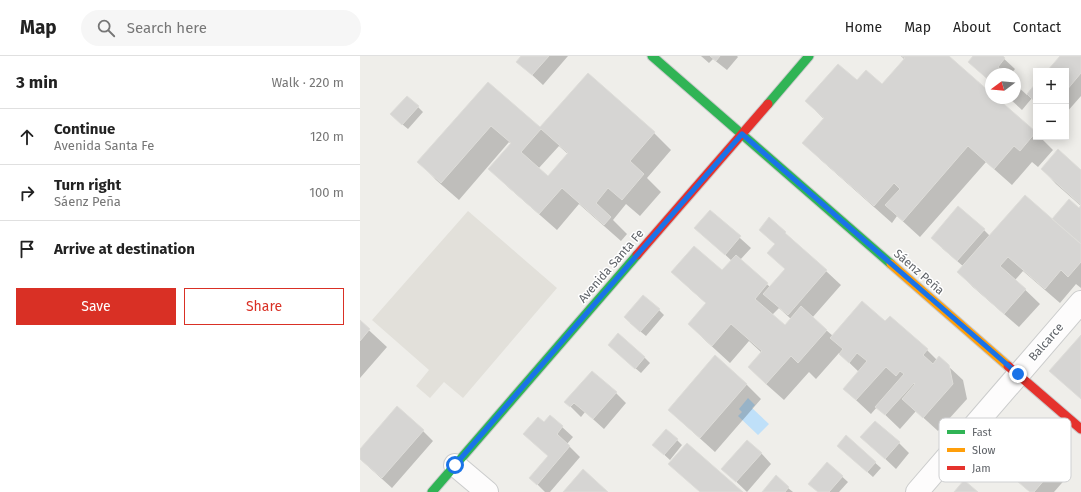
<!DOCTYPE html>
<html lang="en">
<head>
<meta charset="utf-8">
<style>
	:root { --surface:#fff; --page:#f6f6f6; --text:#222; --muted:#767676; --line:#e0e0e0; --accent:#d93025 }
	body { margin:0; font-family:"Fira Sans",sans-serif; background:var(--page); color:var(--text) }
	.controls { position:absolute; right:12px; top:12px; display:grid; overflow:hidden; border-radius:0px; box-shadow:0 2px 10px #0003 }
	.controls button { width:36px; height:36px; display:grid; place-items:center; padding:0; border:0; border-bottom:1px solid var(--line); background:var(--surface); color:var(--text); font:20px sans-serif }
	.compass { position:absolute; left:625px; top:12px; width:36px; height:36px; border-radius:50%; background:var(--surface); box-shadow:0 2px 10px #0003; rotate:254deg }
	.stop { position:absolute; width:12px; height:12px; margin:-9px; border:3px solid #1a73e8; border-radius:50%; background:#fff }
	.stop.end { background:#1a73e8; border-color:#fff; box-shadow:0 1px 4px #0008 }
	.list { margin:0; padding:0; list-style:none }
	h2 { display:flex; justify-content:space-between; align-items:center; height:52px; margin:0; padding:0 16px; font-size:17px }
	h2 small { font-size:13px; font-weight:400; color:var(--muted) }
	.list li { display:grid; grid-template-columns:26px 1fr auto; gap:12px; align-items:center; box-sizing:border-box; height:56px; padding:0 16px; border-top:1px solid var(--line) }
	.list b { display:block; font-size:15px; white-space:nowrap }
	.list p { margin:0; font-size:13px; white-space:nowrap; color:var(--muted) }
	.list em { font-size:13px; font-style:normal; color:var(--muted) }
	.actions { display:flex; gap:8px; padding:12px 16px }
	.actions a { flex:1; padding:9px 0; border:1px solid var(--accent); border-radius:0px; text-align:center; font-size:14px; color:var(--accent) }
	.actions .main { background:var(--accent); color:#fff }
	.icon { flex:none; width:22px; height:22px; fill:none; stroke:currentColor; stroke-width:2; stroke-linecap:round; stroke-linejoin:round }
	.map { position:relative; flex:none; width:721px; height:436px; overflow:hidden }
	header { display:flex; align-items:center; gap:24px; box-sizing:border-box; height:56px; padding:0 20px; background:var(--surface); border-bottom:1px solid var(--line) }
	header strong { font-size:19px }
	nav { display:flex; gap:22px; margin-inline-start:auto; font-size:14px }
	.search { width:280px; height:36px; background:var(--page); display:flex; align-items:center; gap:10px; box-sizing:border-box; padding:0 14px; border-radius:22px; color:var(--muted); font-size:15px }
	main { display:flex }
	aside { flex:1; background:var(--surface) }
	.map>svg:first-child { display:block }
</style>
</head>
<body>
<header>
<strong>Map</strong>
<div class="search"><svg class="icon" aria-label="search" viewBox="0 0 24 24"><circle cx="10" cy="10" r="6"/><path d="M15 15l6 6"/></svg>Search here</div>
<nav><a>Home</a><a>Map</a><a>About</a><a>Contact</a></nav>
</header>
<main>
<aside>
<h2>3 min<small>Walk · 220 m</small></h2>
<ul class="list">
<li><svg class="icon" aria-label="ahead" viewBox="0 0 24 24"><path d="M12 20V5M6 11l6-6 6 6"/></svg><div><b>Continue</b><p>Avenida Santa Fe</p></div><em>120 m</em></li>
<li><svg class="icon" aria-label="right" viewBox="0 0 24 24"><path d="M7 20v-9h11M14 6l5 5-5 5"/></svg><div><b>Turn right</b><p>Sáenz Peña</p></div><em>100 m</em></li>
<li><svg class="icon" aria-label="arrive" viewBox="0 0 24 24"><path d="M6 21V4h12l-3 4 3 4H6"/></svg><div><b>Arrive at destination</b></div></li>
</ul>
<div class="actions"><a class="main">Save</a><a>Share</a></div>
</aside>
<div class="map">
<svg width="721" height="436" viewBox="0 0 721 436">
	<rect width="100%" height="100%" fill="#efeeea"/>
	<!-- education -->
	<path fill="#e2e0da" d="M108,155l89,77 -94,110 -19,-16 -14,16 -14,-12 13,-16 -57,-50z"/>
	<!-- water -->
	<path fill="#bfe0f9" d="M388,342l7,7 -3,3 17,16 -11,11 -20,-19 4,-4 -3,-3z"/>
	<!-- shadow -->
	<path fill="#0003" fill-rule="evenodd" d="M163,0h45l-25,29 -25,-23z
		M341,0h36l1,1 -11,13 -14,-11 -4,4z
		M541,0h47l43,38v4h5l39,35 1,4h4l13,13 -15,17 -6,-5 -20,23 -26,-23 -66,75 -23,-21 -5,7 -71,-63 -17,-17 20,-24 -18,-18 51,-19 25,4 23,-26z
		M615,0h26l14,13 -4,5h-20v8l-22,-20z
		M701,0h20v40l-15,17v-42h-18z
		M228,18l66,59 17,17 -24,28 14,14 -21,24 -14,-12 -13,16 14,14 -6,7 -42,-37 -22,26 -50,-44 -17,-17 21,-25 -2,-2 -50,58 -23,-20 -17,-18 69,-79 52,46zM199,90l9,8 -20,23 -10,-8z
		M655,28l12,11 9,-10v17l-4,-4 -10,12 -13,-12h6z
		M58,51l5,5 -15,17 -11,-9z
		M682,113l39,2v35l-25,-22z
		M721,150v82l-5,-4 -16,19 -37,-32 -8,9 25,24 -21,23 -46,-40 -14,-15 5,-5 -22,-19 42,-18 6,6 62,-16 27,-11z
		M350,155l41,37 -11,12 30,27 16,-17 -10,-25 -16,-15 25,3 56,52 -29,33 21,18 52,-13 42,27 10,10 11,6 15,14 4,19 -29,32 -22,-20 -16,18 -23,-22 -6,7 -27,-25 15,-17 -20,-19 -23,26 -7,-7 -25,28 -18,-16 -17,-17 13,-14 -13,-12 -19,22 -24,-22 -17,-17 18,-20 -17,-15 -17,-17h49l10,-11 -36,-33zM419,252l12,11 -6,7 -13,-11z
		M299,254l5,5 -18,21 -16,-13z
		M0,266l27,25 -27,31z
		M254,294l30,7 6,6 -9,10z
		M355,301l32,28 14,14 -46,53 -31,-28 -15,-14z
		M256,337l10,10 -22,26 -19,-17 -4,5 -15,-15z
		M190,360l23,21 -6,7 13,13 -30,35h-5l-14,-14 18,-21 -5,-33z
		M63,375l10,10 -41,47 -32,-29v-8z
		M486,381l35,31 -8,9 -29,-26z
		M502,381l37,6 10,10 -13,16z
		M317,384l5,5 -12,15 -11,-10z
		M677,391l31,29 -14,16h-24l-7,-6z
		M401,397l10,11 -24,28 -24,-23z
		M467,407l21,19 -9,10h-21z
		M428,432l5,4h-30z"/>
	<!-- building -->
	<path fill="#d6d5d3" stroke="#deddd9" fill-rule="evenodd" d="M161,0h28l-17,19 -16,-13z
		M350,0h10l-4,5z
		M542,0h47l42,37v5h6l39,34 -16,19 -6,-5 -20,23 -26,-23 -65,75 -18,-16 15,-16 -6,-6 -20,23 -72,-63 22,-25 -19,-17 33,-37 19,16 9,-10 16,14 23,-26z
		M613,0h30l2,2 -7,9 8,7h-15v8l-23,-20z
		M700,0h21v17l-15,18v-20h-19z
		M228,17l67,59 -25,29 14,13 -22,26 -14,-12 -12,15 15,14 -7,8 -42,-37 -23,26 -51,-45 23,-26 -20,-17 -50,57 -24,-21 71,-80 52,45zM181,73l27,24 -20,23 -27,-24z
		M655,26l6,6 -6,7z
		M676,27v20l-9,-9z
		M47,40l12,10 -17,19 -12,-11z
		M698,93l23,21v74l-29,-25 17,-20 10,9 2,-3 -40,-36z
		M665,139l56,49v18l-13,15 -7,-7 -16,19 -37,-32 -8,9 26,23 -22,25 -47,-42z
		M598,150l27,23 -28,32 -26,-23z
		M350,154l31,26 -16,19 -31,-27z
		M409,161l17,15 -1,1 42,37 -39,45 -25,-21 22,-25 -18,-16 8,-9 -16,-14z
		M334,190l28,24 14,-15 32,28 -13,16 30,26 16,-19 26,24 -29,33 -7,-7 -25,28 -18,-17 14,-16 -31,-27 -19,22 -24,-22 18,-21 -35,-31z
		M283,239l17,14 -20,23 -16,-15z
		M502,245l23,20 5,-5 38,33 -5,6 10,9 6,-8 10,9 4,19 -30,34 -21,-19 13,-15 -1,-1 -29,32 -10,-8 29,-33 -4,-3 -4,5 -10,-9 -30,33 -13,-11 24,-28 -10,-8 -8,10 -10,-9 4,-5 -13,-11z
		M0,264l10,9 -10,12z
		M258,277l27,24 -10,12 -27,-24z
		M721,279v64l-32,-28z
		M355,299l32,29 -47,54 -32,-28z
		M232,315l25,21 -24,27 -19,-16 -4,4 -6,-5z
		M37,350l27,24 -42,48 -22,-19v-10z
		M190,359l13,11 -6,8 13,12 -33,39 -8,-7 19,-22 -25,-22 15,-17 6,5z
		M515,365l25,21 -15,17 -25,-22z
		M306,373l12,10 -14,16 -12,-10z
		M486,379l30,27 -9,10 -30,-26z
		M387,384l15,13 -26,29 -15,-13z
		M327,387l56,49h-43l-32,-28z
		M677,390l21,18 -24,28h-4l-19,-16z
		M467,406l16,14 -14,16h-11l-10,-8z
		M223,413l25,23h-45z
		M416,419l13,12 -4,5h-23z
		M604,424l14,12h-24z"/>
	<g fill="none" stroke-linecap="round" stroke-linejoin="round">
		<defs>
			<path id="street" d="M95,409l32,27
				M557,436l164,-190"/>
			<path id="fast" d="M292,0l239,208
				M408,48l41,-48
				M72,436l205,-237"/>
			<path id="slow" d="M531,208l117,102"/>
			<path id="jam" d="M277,199l131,-151
				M648,310l73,63"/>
		</defs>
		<!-- street casing -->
		<use href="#street" stroke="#cbcccc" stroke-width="24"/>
		<!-- fast casing -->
		<use href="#fast" stroke="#cacacb" stroke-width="11"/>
		<!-- slow casing -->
		<use href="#slow" stroke="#cacacb" stroke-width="11"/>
		<!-- jam casing -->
		<use href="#jam" stroke="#cacacb" stroke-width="11"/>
		<!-- street -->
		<use href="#street" stroke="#fdfcfc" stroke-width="22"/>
		<!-- fast -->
		<use href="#fast" stroke="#30b455" stroke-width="9"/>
		<!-- slow -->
		<use href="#slow" stroke="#ff9f0a" stroke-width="9"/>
		<!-- jam -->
		<use href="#jam" stroke="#e5322d" stroke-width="9"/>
	</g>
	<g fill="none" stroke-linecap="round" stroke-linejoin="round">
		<!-- route -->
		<path stroke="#1a73e8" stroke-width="5" d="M95,409l287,-331 276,240"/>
	</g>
	<g text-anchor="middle" stroke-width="3" stroke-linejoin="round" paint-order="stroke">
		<!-- street labels -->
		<g font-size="12" fill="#5f6368" stroke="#fff">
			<text transform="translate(251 210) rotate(-49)" y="4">Avenida Santa Fe</text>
			<text transform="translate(559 216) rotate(41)" y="4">Sáenz Peña</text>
			<text transform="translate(686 286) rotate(-49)" y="4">Balcarce</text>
		</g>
	</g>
	<!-- legend -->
	<rect x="579" y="362" width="132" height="64" rx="6" fill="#fff" stroke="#cfd0d2" stroke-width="1"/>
	<rect x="587" y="374" width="18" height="4" fill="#30b455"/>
	<rect x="587" y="392" width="18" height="4" fill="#ff9f0a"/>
	<rect x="587" y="410" width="18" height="4" fill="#e5322d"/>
	<g font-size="11" fill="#5f6368">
		<text x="612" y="380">Fast</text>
		<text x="612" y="398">Slow</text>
		<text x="612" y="416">Jam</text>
	</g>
</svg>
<div class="controls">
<button>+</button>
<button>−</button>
</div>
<svg class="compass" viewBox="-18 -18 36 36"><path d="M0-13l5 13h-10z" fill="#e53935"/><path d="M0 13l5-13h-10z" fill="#767676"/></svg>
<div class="stop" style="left:95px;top:409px"></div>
<div class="stop end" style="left:658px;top:318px"></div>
</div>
</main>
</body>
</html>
